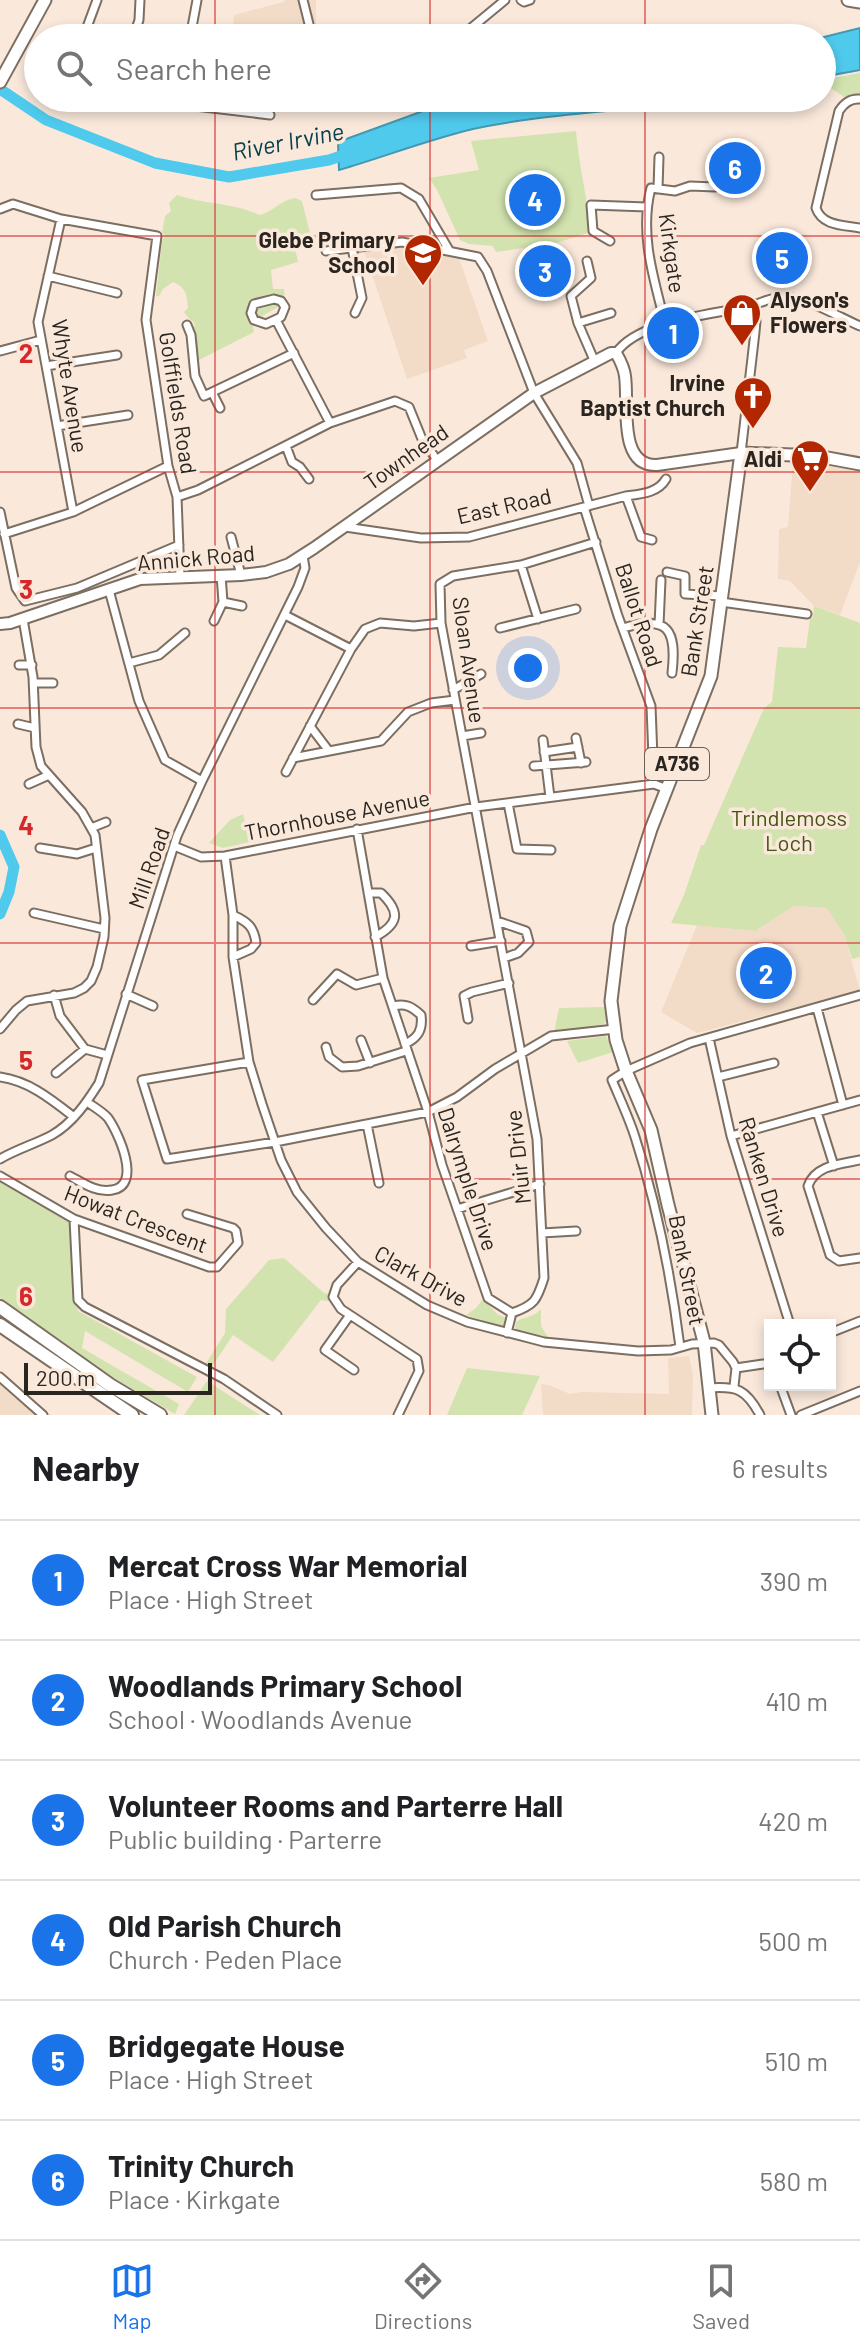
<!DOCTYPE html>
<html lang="en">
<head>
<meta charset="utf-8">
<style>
	:root { --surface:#fff; --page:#f2f2f2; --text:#202124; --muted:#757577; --line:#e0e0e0; --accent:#1a73e8 }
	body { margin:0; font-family:Barlow,sans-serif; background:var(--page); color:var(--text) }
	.controls { position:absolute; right:24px; bottom:24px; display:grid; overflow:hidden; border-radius:0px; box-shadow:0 4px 12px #0003 }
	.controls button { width:72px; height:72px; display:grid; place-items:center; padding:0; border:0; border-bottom:2px solid var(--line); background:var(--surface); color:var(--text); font:40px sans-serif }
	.scale { position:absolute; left:24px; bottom:20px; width:188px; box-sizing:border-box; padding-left:8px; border:4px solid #2b2520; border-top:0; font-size:22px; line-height:28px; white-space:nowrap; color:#2b2520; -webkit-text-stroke:6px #fae9db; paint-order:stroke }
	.you { position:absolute; left:528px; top:668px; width:28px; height:28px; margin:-20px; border:6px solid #fff; border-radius:50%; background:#1a73e8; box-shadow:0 0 0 12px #1a73e833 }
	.badge { display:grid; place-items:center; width:52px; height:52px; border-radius:50%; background:var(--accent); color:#fff; font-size:26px; font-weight:700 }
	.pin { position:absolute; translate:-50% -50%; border:4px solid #fff; box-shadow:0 2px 8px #0006 }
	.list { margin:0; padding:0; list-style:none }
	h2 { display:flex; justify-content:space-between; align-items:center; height:104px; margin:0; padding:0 32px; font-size:34px }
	h2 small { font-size:26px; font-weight:400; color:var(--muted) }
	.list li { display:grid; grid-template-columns:52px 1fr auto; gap:24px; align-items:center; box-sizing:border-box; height:120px; padding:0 32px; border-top:2px solid var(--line) }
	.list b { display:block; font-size:30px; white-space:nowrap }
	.list p { margin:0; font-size:26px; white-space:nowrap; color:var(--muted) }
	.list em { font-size:26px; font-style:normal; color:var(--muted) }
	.icon { flex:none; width:44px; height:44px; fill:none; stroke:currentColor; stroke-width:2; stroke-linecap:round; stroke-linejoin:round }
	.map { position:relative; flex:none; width:860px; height:1415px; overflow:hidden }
	.search { position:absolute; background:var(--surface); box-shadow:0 4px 12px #0003; left:24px; right:24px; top:24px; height:88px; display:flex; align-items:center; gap:20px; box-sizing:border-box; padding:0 28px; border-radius:44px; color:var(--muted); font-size:30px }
	.sheet { height:824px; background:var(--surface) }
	nav { display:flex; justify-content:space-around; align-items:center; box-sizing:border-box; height:112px; border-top:2px solid var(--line); background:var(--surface); font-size:22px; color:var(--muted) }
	nav a { display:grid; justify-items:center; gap:4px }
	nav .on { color:var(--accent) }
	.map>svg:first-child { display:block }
</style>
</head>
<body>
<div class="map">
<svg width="860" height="1415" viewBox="0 0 860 1415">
	<rect width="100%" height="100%" fill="#fae9db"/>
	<!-- built -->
	<path fill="#f2dbc7" d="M285,0h31v38h-84l2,-23 50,-13z
		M402,245l57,13 29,83 -24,9 3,8 -60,21 -43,-128z
		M793,461l67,10v91l-20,53 -26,-9 -24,-25 -12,-2 1,-50 9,-2z
		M794,906l34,2 16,26 16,57 -163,42 -36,-21 36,-87 58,6z
		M689,1356l4,19 -1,40h-149l-2,-31 8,1 21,9 11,-2 88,2 -1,-36z
		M0,1372l51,43h-51z"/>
	<!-- green -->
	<path fill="#d2e3af" d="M860,73v21l-13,5 -25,-17v-2z
		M576,131c3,34 11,67 15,101l-35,11 -60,9 -3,-6 -24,-2 -9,-4 -23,-50 -8,-12 50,-8 -8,-29z
		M177,195c28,10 55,7 83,20 14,-4 19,-14 35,-17l7,3 11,44h-13l-5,3 3,14 -27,8 2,19h11l1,14 -33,19 2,10 -57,29 -4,-33 2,-3 -2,-4 -3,-1 -6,-8 4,-4c-1,-14 -2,-20 -15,-26l-10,7 -4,7h-3l6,-54 3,-7 -3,-2 3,-17 6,-5 -2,-8z
		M814,606l46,17v334l-8,2 -8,-25 -17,-26 -33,-2 -39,25 -84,-8 13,-28 17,-50h3l60,-137 8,-6 6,-55 28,1 4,-30h3z
		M243,814l7,28 -27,6 -14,-5 21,-23z
		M606,1007l1,14 -3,3 -50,9 5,-25z
		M606,1036l7,16 -35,11 -11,-22z
		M0,1181l71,43 7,87 119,66 -9,15 -103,-61 -3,17 97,56 -4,10 -91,-54 -84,-62z
		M284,1258l40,35 6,1 -2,7 -7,-1 -48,62 -40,-27 -22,33 -6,-3 20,-32 1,-24 43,-49z
		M483,1299l14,15 11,5v6l-5,4 -37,-14 10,-7z
		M541,1309v17l7,11 -30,-5 -3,-3 1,-7c8,-6 15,-3 25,-13z
		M467,1368l73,8 -18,39h-75z
		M207,1381l53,34h-76z"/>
	<!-- water -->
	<path fill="#4fcaed" stroke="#4498b0" stroke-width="2" d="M860,28v42l-38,7v-39h-2z
		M464,98h226l-23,6c-64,9 -130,11 -194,25 -46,11 -89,28 -134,41l-1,-28 107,-39z"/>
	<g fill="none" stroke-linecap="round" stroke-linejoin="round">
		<!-- river -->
		<path stroke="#4fcaed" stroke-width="11" d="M0,89l46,31 109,43 74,14 100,-17 21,-7
			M0,835l14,32 -5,25 -9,22"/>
		<defs>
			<path id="street" d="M303,0l6,24
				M521,0l3,2 6,-2
				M83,38l14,-38
				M133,38l6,-18 1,-20
				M190,38l7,-38
				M459,38l46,-38
				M179,98l-1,6 92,11
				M860,99c-10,-1 -16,4 -21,12l-23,97c6,18 27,17 44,20
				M658,189l1,-32
				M316,195l85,-7 18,11 30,51
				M0,209l13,-5 48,15 96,17 -11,84 22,146 9,31 3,79
				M61,219l-23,103 35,190
				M610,241l-17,-10 -2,-26 56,2
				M352,248l10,50 -7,15
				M326,251l76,-9 76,15 9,14 47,122 43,70 12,43
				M587,261l4,17 -20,18 7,27 16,37
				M48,276l69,17
				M274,299l7,2 4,6 -4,10 -15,7 -12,-4 -3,-7 3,-9z
				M276,320l54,103
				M578,323l33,-10
				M665,323c-11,-44 -26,-89 -14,-135l24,3 15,-5 25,1 4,-4 3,-27
				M187,325l4,10 4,41 9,20 90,-43
				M0,351l41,-11
				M616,353c23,-33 96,-38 133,-47 12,-2 22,-10 36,-9 25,2 52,19 75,29
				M46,366l71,-11
				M212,392l8,16
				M57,426l71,-11
				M286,446l6,16 8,5 9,12
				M741,453l14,-121 1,-11 -3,-15
				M626,496l15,41 11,3
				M177,497l21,-7 132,-67 65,-22 14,6 13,32 15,21
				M584,507l34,109 33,90 3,78
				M0,512l16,76 9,13 52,-13 102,-43
				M345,527l76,11 48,-1 157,-41c15,-2 32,-3 40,-17
				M4,534l69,-22 95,-46
				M231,537l10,38
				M521,565l17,54
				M667,572l18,4v18l37,2
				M109,590l30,111 26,59 37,21
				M223,602l19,4
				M721,602l86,12
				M285,615l66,34
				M214,621l9,-19 -2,-27
				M659,625l2,-45
				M500,628l76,-19
				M623,628c45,-13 54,1 49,45
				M129,663l30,-8 26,-22
				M19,665h13
				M34,683h19
				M453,690l28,-16
				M18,724l17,4
				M310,726l19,25
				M462,736l19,-3
				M576,738l5,25
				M543,740l7,57
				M544,752l34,-5
				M293,758l88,-17 27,-29 23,-9 24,-3
				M534,766l52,-4
				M286,772l65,-123 14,-20 15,-6 34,3 27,-3
				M29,784l20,-9
				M508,803l9,46 34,1
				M91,828l15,-6
				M357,829l26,149 45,134 14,53 46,133 24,15
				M174,846l27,11 24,-1 251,-49 178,-23 13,5
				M40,848l37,6 19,-6
				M225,856l8,59v42l16,105 13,42 19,56 16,32 29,36 32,34 69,43 40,17 77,20 94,9 33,-1 21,-6 22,-1 5,2 14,17 3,6 -2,18
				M368,893h13c20,19 18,31 -6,44
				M34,913l70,16
				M233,915c15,7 21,12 23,28l-5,6 -18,8
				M497,921l29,10 3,11 -11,11 -14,5
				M471,946l30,-5
				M126,994l27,12
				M54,995l6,21 25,33 22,6
				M313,1000l24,-26 19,11 27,-7
				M394,1006c12,-3 18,1 27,9 2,15 -3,23 -16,29
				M817,1008l26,97
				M468,1019l-4,-23 8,-4 37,-9
				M0,1029l16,-19 11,-9 47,-8 10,-5 7,-7 6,-14 7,-30 1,-19 -10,-83 -13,-23 -41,-46 -5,-19 -3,-70 -10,-58
				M709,1038l22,98 59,189
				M361,1040l9,23
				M326,1047l3,10 13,10 16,-1 48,-15
				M249,1062l-107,18 25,79 108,-17 153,-30 29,-15 38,-28 56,-33 64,-7
				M56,1073l29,-24
				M0,1077c29,4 51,22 74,40
				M718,1077l56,-14
				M817,1112l17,54
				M367,1124l12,59
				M731,1136l129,-36
				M0,1159c17,-10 35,-15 52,-24 21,-12 35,-33 47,-52l78,-247 25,-55 96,-194 7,-19 -2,-12
				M860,1160c-19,4 -45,5 -52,26l22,69 9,6 21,-3
				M0,1176l74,43 135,48h8l21,-24 -2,-12 -3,-3 -46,-14
				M70,1176c13,7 27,17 42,14 31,-4 6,-58 -4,-72 -5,-6 -14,-11 -21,-16
				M457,1209l83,-25
				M74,1219l4,81 7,7 139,72 53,36
				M542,1233l34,-2
				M358,1262l-21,23 -4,12 8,12 76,50 2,12 -21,44
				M512,1313c23,-8 25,-13 32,-35l-7,-139 -96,-516 -1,-39 13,-8 68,-11 75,-23
				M350,1315l-25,35 29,20
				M507,1333l5,-20
				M830,1333l30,-12
				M680,1347c-9,-71 -23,-142 -45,-210 -6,-19 -15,-38 -23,-57l14,-9 64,-28 170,-48
				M736,1368l27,-4
				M0,1377l43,38
				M780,1385l11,30
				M709,1388c28,-2 37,1 51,27
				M801,1415l59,-24"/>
			<path id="secondary" d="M0,624l10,-1 130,-44 101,-4 25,-3 23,-8 25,-16 220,-155 77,-40h5c4,7 8,14 9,23 4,26 -8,91 32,89l84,-12"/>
			<path id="primary" d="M848,0l12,2
				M0,82l45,-82
				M712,1415l-8,-73 -36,-137 -17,-75 -25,-59 -10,-31 -5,-39 9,-75 31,-97 60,-153 30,-223 76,3 43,8"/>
			<path id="highway" d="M0,1307l110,78 50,30
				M0,1325l132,90"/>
		</defs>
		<!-- street casing -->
		<use href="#street" stroke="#7c6e61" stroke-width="11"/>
		<!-- secondary casing -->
		<use href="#secondary" stroke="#7c6e61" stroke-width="14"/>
		<!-- primary casing -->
		<use href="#primary" stroke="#7c6e61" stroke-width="15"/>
		<!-- highway casing -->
		<use href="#highway" stroke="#7c6e61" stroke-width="16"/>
		<!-- street -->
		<use href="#street" stroke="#fff" stroke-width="7"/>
		<!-- secondary -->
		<use href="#secondary" stroke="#fff" stroke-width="10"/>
		<!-- primary -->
		<use href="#primary" stroke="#fff" stroke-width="11"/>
		<!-- highway -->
		<use href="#highway" stroke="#fff" stroke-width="12"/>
	</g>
	<!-- grid -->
	<path fill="none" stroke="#d62828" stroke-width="2" stroke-opacity="0.55" d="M215,0v38M430,0v38M645,0v38M215,98v1317M430,98v1317M645,98v1317M0,236h860M0,472h860M0,708h860M0,943h860M0,1179h860"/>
	<!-- icons -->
	<defs>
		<symbol id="school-pin" viewBox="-11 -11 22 30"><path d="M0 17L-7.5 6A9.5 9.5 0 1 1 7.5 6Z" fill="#b22700" stroke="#fae9db"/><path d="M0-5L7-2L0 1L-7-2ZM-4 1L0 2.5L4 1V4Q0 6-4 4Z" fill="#fff"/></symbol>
		<symbol id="shop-pin" viewBox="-11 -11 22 30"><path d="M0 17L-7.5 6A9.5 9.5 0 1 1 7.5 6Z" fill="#b22700" stroke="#fae9db"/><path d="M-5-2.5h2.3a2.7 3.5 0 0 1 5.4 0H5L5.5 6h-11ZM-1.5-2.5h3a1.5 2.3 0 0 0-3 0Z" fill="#fff"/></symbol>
		<symbol id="church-pin" viewBox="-11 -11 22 30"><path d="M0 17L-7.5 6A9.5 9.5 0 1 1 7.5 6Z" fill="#b22700" stroke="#fae9db"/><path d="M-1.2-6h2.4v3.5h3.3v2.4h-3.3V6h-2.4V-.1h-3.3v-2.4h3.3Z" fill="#fff"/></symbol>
		<symbol id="supermarket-pin" viewBox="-11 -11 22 30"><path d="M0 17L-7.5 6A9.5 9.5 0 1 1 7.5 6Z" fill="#b22700" stroke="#fae9db"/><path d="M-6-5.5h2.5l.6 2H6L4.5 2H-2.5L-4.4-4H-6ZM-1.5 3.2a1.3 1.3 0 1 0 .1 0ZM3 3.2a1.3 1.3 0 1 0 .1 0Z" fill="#fff"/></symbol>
	</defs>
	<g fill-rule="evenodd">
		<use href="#school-pin" x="401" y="231" width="44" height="60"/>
		<use href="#shop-pin" x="720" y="291" width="44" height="60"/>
		<use href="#church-pin" x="731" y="374" width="44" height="60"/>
		<use href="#supermarket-pin" x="788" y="437" width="44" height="60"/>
	</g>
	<g text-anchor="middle" stroke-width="7" stroke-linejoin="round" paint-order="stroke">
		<!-- shield labels -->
		<rect fill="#fae9db" stroke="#696058" stroke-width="2" x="645" y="748" width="64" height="32" rx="6"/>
		<g font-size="20" font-weight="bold" fill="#2b2520">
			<text x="677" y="771">A736</text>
		</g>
		<!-- poi labels -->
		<g font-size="22" font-weight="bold" fill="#2b2520" stroke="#fae9db" text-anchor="end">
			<text x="395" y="248">Glebe Primary<tspan x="395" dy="25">School</tspan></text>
			<text x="770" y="308" text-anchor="start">Alyson's<tspan x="770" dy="25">Flowers</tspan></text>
			<text x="725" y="391">Irvine<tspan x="725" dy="25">Baptist Church</tspan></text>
			<text x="782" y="467">Aldi</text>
		</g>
		<!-- street labels -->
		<g font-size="22" fill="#2b2520" stroke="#fae9db">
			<text transform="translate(672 253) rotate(82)" y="8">Kirkgate</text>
			<text transform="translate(70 386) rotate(81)" y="8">Whyte Avenue</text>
			<text transform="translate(178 403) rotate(81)" y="8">Golffields Road</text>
			<text transform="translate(406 457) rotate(-35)" y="8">Townhead</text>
			<text transform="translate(504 506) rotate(-13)" y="8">East Road</text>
			<text transform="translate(196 558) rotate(-5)" y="8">Annick Road</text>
			<text transform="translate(639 615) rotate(72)" y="8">Ballot Road</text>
			<text transform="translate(697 621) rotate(-81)" y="8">Bank Street</text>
			<text transform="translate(469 660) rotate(82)" y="8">Sloan Avenue</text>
			<text transform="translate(337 815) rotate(-11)" y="8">Thornhouse Avenue</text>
			<text transform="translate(149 868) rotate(-71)" y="8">Mill Road</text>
			<text transform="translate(518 1157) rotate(-96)" y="8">Muir Drive</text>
			<text transform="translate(764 1177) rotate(73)" y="8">Ranken Drive</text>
			<text transform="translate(468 1179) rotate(72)" y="8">Dalrymple Drive</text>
			<text transform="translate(136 1219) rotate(21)" y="8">Howat Crescent</text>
			<text transform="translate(687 1270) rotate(79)" y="8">Bank Street</text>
			<text transform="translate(421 1276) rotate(29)" y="8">Clark Drive</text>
		</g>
		<!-- park labels -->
		<g font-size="22" fill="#445415" stroke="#fae9db">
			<text x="789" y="826">Trindlemoss<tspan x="789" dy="25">Loch</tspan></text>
		</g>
		<!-- water labels -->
		<g font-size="24" font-style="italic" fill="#07404f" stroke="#fae9db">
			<text transform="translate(288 142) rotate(-11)" y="8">River Irvine</text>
		</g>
	</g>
	<g font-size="26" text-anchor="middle" font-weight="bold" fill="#d62828" stroke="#fae9db" stroke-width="7" stroke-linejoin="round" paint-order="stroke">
		<text x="26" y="363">2</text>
		<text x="26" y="599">3</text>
		<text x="26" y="835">4</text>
		<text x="26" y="1070">5</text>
		<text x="26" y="1306">6</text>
	</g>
</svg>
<div class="controls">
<button><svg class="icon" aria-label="locate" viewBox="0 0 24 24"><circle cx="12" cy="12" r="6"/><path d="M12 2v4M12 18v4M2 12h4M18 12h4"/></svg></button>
</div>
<div class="scale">200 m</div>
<div class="you"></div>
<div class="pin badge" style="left:673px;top:333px">1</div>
<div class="pin badge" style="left:766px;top:973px">2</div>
<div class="pin badge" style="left:545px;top:271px">3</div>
<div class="pin badge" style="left:535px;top:200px">4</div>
<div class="pin badge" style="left:782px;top:258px">5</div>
<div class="pin badge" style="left:735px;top:168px">6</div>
<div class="search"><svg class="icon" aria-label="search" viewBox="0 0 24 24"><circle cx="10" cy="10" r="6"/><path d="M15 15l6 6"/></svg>Search here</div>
</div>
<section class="sheet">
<h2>Nearby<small>6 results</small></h2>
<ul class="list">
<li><span class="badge">1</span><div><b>Mercat Cross War Memorial</b><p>Place · High Street</p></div><em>390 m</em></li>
<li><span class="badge">2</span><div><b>Woodlands Primary School</b><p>School · Woodlands Avenue</p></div><em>410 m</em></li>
<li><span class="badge">3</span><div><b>Volunteer Rooms and Parterre Hall</b><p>Public building · Parterre</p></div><em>420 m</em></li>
<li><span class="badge">4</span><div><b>Old Parish Church</b><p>Church · Peden Place</p></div><em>500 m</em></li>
<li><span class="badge">5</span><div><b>Bridgegate House</b><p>Place · High Street</p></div><em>510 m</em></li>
<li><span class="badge">6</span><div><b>Trinity Church</b><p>Place · Kirkgate</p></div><em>580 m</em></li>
</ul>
</section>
<nav>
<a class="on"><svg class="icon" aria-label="map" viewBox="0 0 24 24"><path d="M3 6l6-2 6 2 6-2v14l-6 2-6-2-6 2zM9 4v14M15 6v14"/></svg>Map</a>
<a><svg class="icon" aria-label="directions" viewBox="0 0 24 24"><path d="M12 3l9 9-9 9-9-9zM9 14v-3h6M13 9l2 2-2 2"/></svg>Directions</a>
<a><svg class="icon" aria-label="saved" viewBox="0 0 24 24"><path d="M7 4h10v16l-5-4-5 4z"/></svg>Saved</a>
</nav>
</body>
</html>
